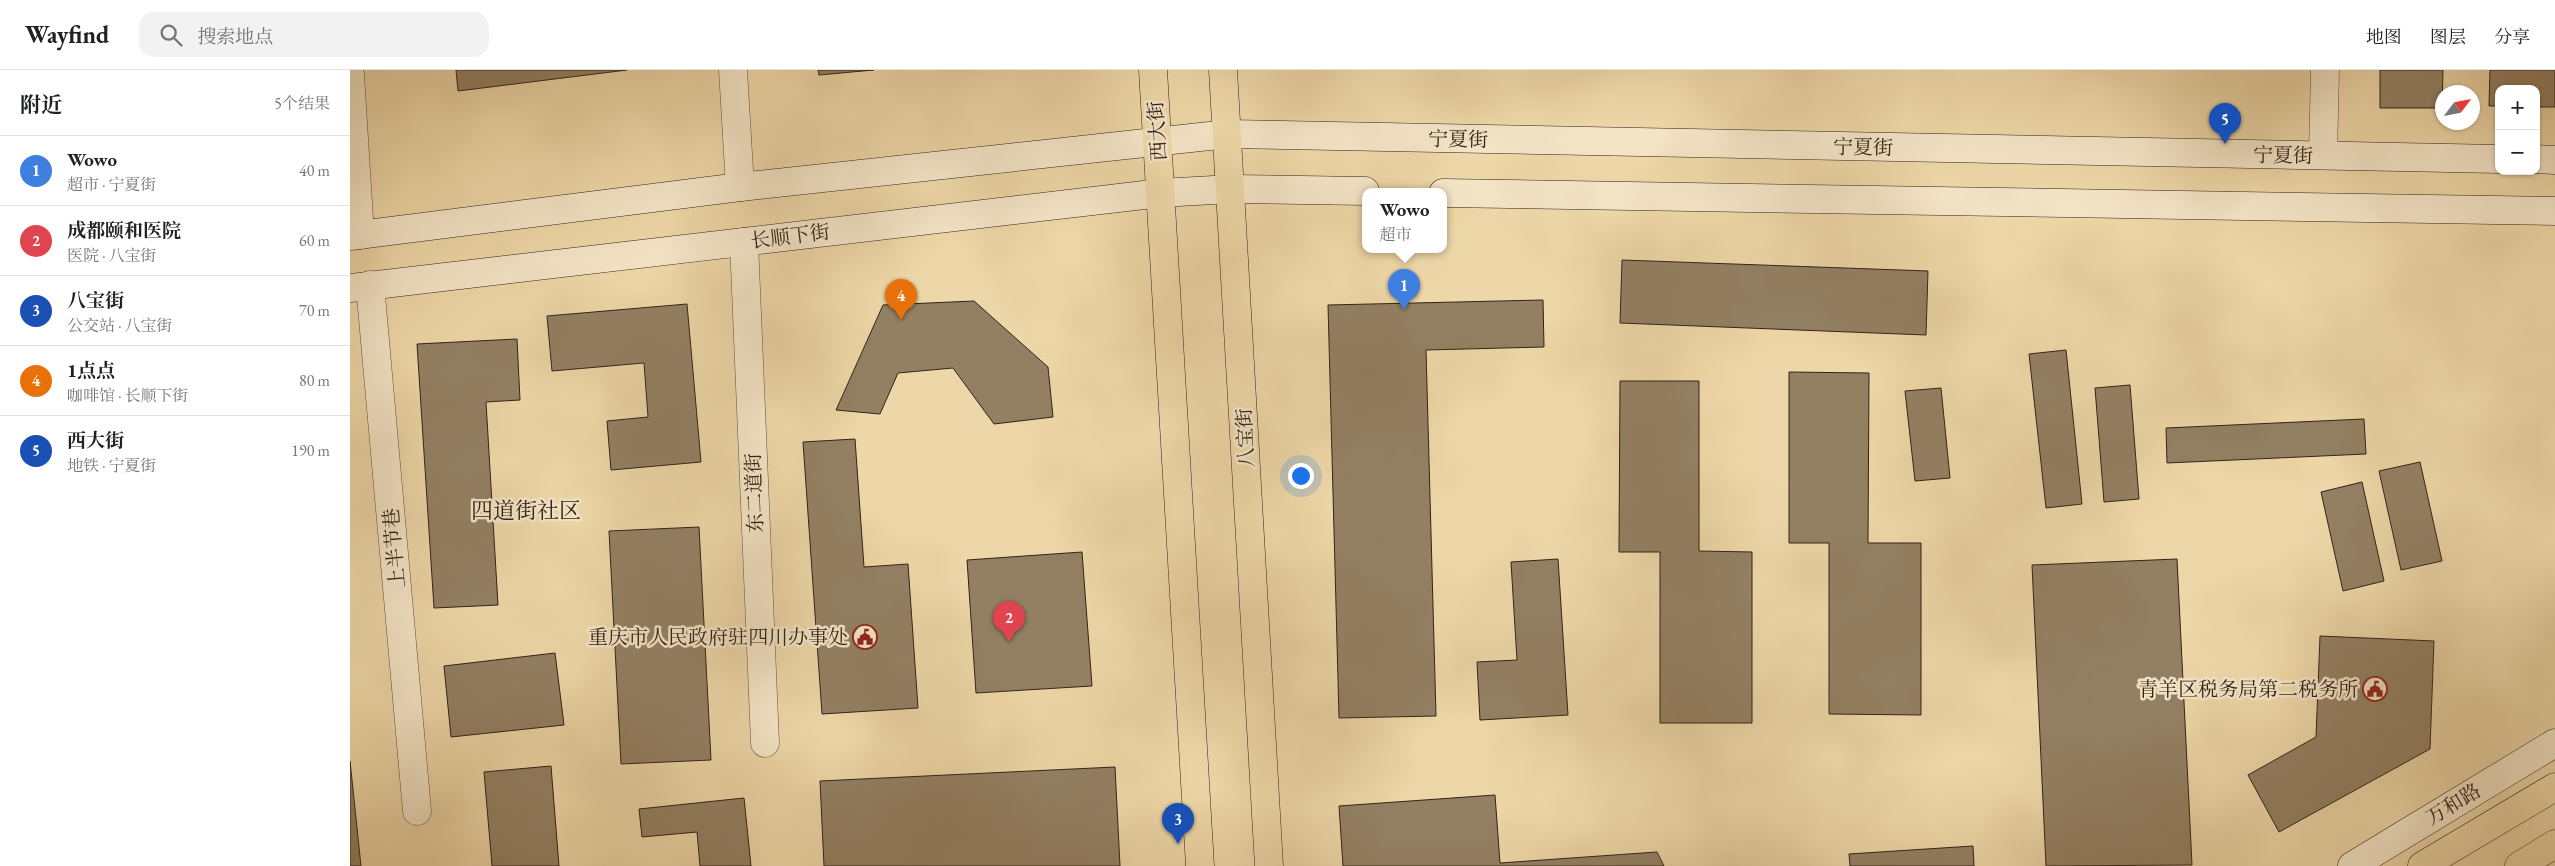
<!DOCTYPE html>
<html lang="zh">
<head>
<meta charset="utf-8">
<style>
	:root { --surface:#fff; --page:#f2f2f2; --text:#202124; --muted:#757577; --line:#e0e0e0; --accent:#8f2418 }
	body { margin:0; font-family:"EB Garamond","Noto Serif SC",serif; background:var(--page); color:var(--text) }
	.controls { position:absolute; right:15px; top:15px; display:grid; overflow:hidden; border-radius:10px; box-shadow:0 1px 4px #0004 }
	.controls button { width:45px; height:45px; display:grid; place-items:center; padding:0; border:0; border-bottom:1px solid var(--line); background:var(--surface); color:var(--text); font:25px sans-serif }
	.compass { position:absolute; left:2085px; top:15px; width:45px; height:45px; border-radius:50%; background:var(--surface); box-shadow:0 1px 4px #0004; rotate:58deg }
	.you { position:absolute; left:950px; top:405px; width:18px; height:18px; margin:-12px; border:4px solid #fff; border-radius:50%; background:#1a73e8; box-shadow:0 0 0 8px #1a73e833 }
	.badge { display:grid; place-items:center; width:32px; height:32px; border-radius:50%; background:var(--accent); color:#fff; font-size:16px; font-weight:700 }
	.pin { position:absolute; translate:-50% -41px; filter:drop-shadow(0 1px 2px #0008) }
	.pin::after { content:''; position:absolute; top:26px; width:18px; height:15px; background:inherit; clip-path:polygon(0 0,100% 0,50% 100%) }
	.popup { position:absolute; left:1012px; top:118px; width:85px; height:65px; box-sizing:border-box; display:grid; place-content:center; border-radius:10px; background:var(--surface); filter:drop-shadow(0 1px 4px #0005); font-size:16px; white-space:nowrap; color:var(--muted) }
	.popup b { font-size:19px; color:var(--text) }
	.popup::after { content:''; position:absolute; left:50%; top:100%; margin-left:-10px; border:10px solid transparent; border-top-color:var(--surface) }
	.list { margin:0; padding:0; list-style:none }
	h2 { display:flex; justify-content:space-between; align-items:center; height:65px; margin:0; padding:0 20px; font-size:21px }
	h2 small { font-size:16px; font-weight:400; color:var(--muted) }
	.list li { display:grid; grid-template-columns:32px 1fr auto; gap:15px; align-items:center; box-sizing:border-box; height:70px; padding:0 20px; border-top:1px solid var(--line) }
	.list b { display:block; font-size:19px; white-space:nowrap }
	.list p { margin:0; font-size:16px; white-space:nowrap; color:var(--muted) }
	.list em { font-size:16px; font-style:normal; color:var(--muted) }
	.icon { flex:none; width:28px; height:28px; fill:none; stroke:currentColor; stroke-width:2; stroke-linecap:round; stroke-linejoin:round }
	.map { position:relative; flex:none; width:2205px; height:796px; overflow:hidden }
	header { display:flex; align-items:center; gap:30px; box-sizing:border-box; height:70px; padding:0 25px; background:var(--surface); border-bottom:1px solid var(--line) }
	header strong { font-size:24px }
	nav { display:flex; gap:28px; margin-inline-start:auto; font-size:18px }
	.search { width:350px; height:45px; background:var(--page); display:flex; align-items:center; gap:12px; box-sizing:border-box; padding:0 18px; border-radius:15px; color:var(--muted); font-size:19px }
	main { display:flex }
	aside { flex:1; background:var(--surface) }
	.map>svg:first-child { display:block }
</style>
</head>
<body>
<header>
<strong>Wayfind</strong>
<div class="search"><svg class="icon" aria-label="search" viewBox="0 0 24 24"><circle cx="10" cy="10" r="6"/><path d="M15 15l6 6"/></svg>搜索地点</div>
<nav><a>地图</a><a>图层</a><a>分享</a></nav>
</header>
<main>
<aside>
<h2>附近<small>5个结果</small></h2>
<ul class="list">
<li><span class="badge" style="background:#3f7fe0">1</span><div><b>Wowo</b><p>超市 · 宁夏街</p></div><em>40 m</em></li>
<li><span class="badge" style="background:#e0444e">2</span><div><b>成都颐和医院</b><p>医院 · 八宝街</p></div><em>60 m</em></li>
<li><span class="badge" style="background:#1a4fb4">3</span><div><b>八宝街</b><p>公交站 · 八宝街</p></div><em>70 m</em></li>
<li><span class="badge" style="background:#e8710a">4</span><div><b>1点点</b><p>咖啡馆 · 长顺下街</p></div><em>80 m</em></li>
<li><span class="badge" style="background:#1a4fb4">5</span><div><b>西大街</b><p>地铁 · 宁夏街</p></div><em>190 m</em></li>
</ul>
</aside>
<div class="map">
<svg width="2205" height="796" viewBox="0 0 2205 796">
	<rect width="100%" height="100%" fill="#edd6a7"/>
	<filter id="stains"><feTurbulence type="fractalNoise" baseFrequency=".004" numOctaves="4"/><feColorMatrix values="0 0 0 0 .2 0 0 0 0 .09 0 0 0 0 .02 0 0 0 .5 -.17"/></filter>
	<radialGradient id="worn" r=".72"><stop offset=".6" stop-color="#630" stop-opacity="0"/><stop offset="1" stop-color="#630" stop-opacity=".3"/></radialGradient>
	<!-- building -->
	<path fill="#938063" stroke="#312319" d="M106,0h171l-169,21z
		M468,0h56l-55,5z
		M2030,0h63l-1,38h-62z
		M2140,0h65v37h-19v-18h-37v17h-10z
		M1272,190l306,11 -2,64 -306,-12z
		M1193,230l1,47 -118,3 10,366 -97,2 -11,-413z
		M624,231l74,66 5,50 -59,7 -41,-56 -55,5 -18,41 -44,-4 47,-105z
		M337,234l14,158 -90,8 -4,-49 41,-4 -4,-54 -92,8 -5,-55z
		M167,269l3,61 -34,2 12,203 -64,3 -17,-264z
		M1716,280l16,154 -36,4 -17,-154z
		M1439,302l80,1 -1,170h53v172l-92,-1v-171h-40z
		M1270,311h79v170l53,1v171h-92v-171h-41z
		M1780,315l9,114 -35,3 -9,-114z
		M1591,318l9,90 -35,3 -10,-90z
		M2014,349l2,35 -199,9 -1,-35z
		M505,369l9,128 44,-3 10,144 -96,6 -19,-272z
		M2070,392l22,99 -41,9 -22,-99z
		M2012,412l22,99 -41,10 -22,-99z
		M349,457l12,233 -90,4 -12,-233z
		M732,482l10,134 -116,7 -9,-133z
		M1208,489l10,156 -88,5 -3,-58 40,-2 -6,-98z
		M1827,489l15,306 -146,1 -14,-301z
		M1970,566l114,5 -4,108 -151,83 -31,-57 68,-38z
		M205,583l9,72 -113,12 -7,-71z
		M0,691l11,105h-11z
		M201,696l8,100h-67l-8,-94z
		M765,697l5,99h-296l-4,-85z
		M1145,725l5,68 157,-11 7,14h-321l-4,-60z
		M394,728l7,68h-51l-3,-34 -55,5 -3,-28z
		M1623,776l1,20h-124l-1,-12z"/>
	<g fill="none" stroke-linecap="round" stroke-linejoin="round">
		<defs>
			<path id="minor" d="M383,0l7,117
				M0,5l10,160
				M1973,85l2,-85
				M394,172l21,501
				M20,215l47,526"/>
			<path id="secondary" d="M2186,89l19,1
				M1093,123l1112,18
				M0,166l390,-49 488,-53 1271,25
				M0,218l811,-95 70,-4 134,2
				M2002,796l203,-123"/>
			<path id="primary" d="M803,0l47,796
				M873,0l46,796
				M2072,796l133,-79
				M2169,796l36,-22"/>
		</defs>
		<!-- minor casing -->
		<use href="#minor" stroke="#60503c" stroke-width="29"/>
		<!-- secondary casing -->
		<use href="#secondary" stroke="#312319" stroke-width="29"/>
		<!-- primary casing -->
		<use href="#primary" stroke="#312319" stroke-width="29"/>
		<!-- minor -->
		<use href="#minor" stroke="#f3e4c6" stroke-width="28"/>
		<!-- secondary -->
		<use href="#secondary" stroke="#f3e4c6" stroke-width="28"/>
		<!-- primary -->
		<use href="#primary" stroke="#edd6a7" stroke-width="28"/>
	</g>
	<!-- icons -->
	<defs>
		<symbol id="civic-ring" viewBox="-11 -11 22 22"><circle r="9.5" fill="#f3e4c6" stroke="#8f2418" stroke-width="1.5"/><path d="M-.6-6.5H3V-4.5H.6V-3L4-1V1h2V6H-6V1h2V-1L-.6-3ZM-1.2 2.5V6h2.4V2.5Z" fill="#8f2418"/></symbol>
	</defs>
	<g fill-rule="evenodd">
		<use href="#civic-ring" x="501" y="553" width="28" height="28"/>
		<use href="#civic-ring" x="2011" y="605" width="28" height="28"/>
	</g>
	<g text-anchor="middle" stroke-width="5" stroke-linejoin="round" paint-order="stroke">
		<!-- street labels -->
		<g font-size="20" fill="#312319" stroke="#f3e4c6">
			<text transform="translate(807 61) rotate(-94)" y="7">西大街</text>
			<text transform="translate(1108 69) rotate(1)" y="7">宁夏街</text>
			<text transform="translate(1513 77) rotate(1)" y="7">宁夏街</text>
			<text transform="translate(1933 85) rotate(1)" y="7">宁夏街</text>
			<text transform="translate(440 166) rotate(-7)" y="7">长顺下街</text>
			<text transform="translate(895 368) rotate(-93)" y="7">八宝街</text>
			<text transform="translate(404 423) rotate(-92)" y="7">东二道街</text>
			<text transform="translate(44 478) rotate(-95)" y="7">上半节巷</text>
			<text transform="translate(2103 734) rotate(-31)" y="7">万和路</text>
		</g>
		<!-- poi labels -->
		<g font-size="20" fill="#312319" stroke="#f3e4c6" text-anchor="end">
			<text x="498" y="574">重庆市人民政府驻四川办事处</text>
			<text x="2008" y="626">青羊区税务局第二税务所</text>
		</g>
		<!-- quarter labels -->
		<g font-size="22" fill="#312319" stroke="#f3e4c6">
			<text x="176" y="448">四道街社区</text>
		</g>
	</g>
	<rect width="100%" height="100%" filter="url(#stains)"/>
	<rect width="100%" height="100%" fill="url(#worn)"/>
</svg>
<div class="controls">
<button>+</button>
<button>−</button>
</div>
<svg class="compass" viewBox="-18 -18 36 36"><path d="M0-13l5 13h-10z" fill="#e53935"/><path d="M0 13l5-13h-10z" fill="#757577"/></svg>
<div class="you"></div>
<div class="pin badge" style="left:1054px;top:240px;background:#3f7fe0">1</div>
<div class="popup"><b>Wowo</b>超市</div>
<div class="pin badge" style="left:659px;top:572px;background:#e0444e">2</div>
<div class="pin badge" style="left:828px;top:774px;background:#1a4fb4">3</div>
<div class="pin badge" style="left:551px;top:250px;background:#e8710a">4</div>
<div class="pin badge" style="left:1875px;top:74px;background:#1a4fb4">5</div>
</div>
</main>
</body>
</html>
